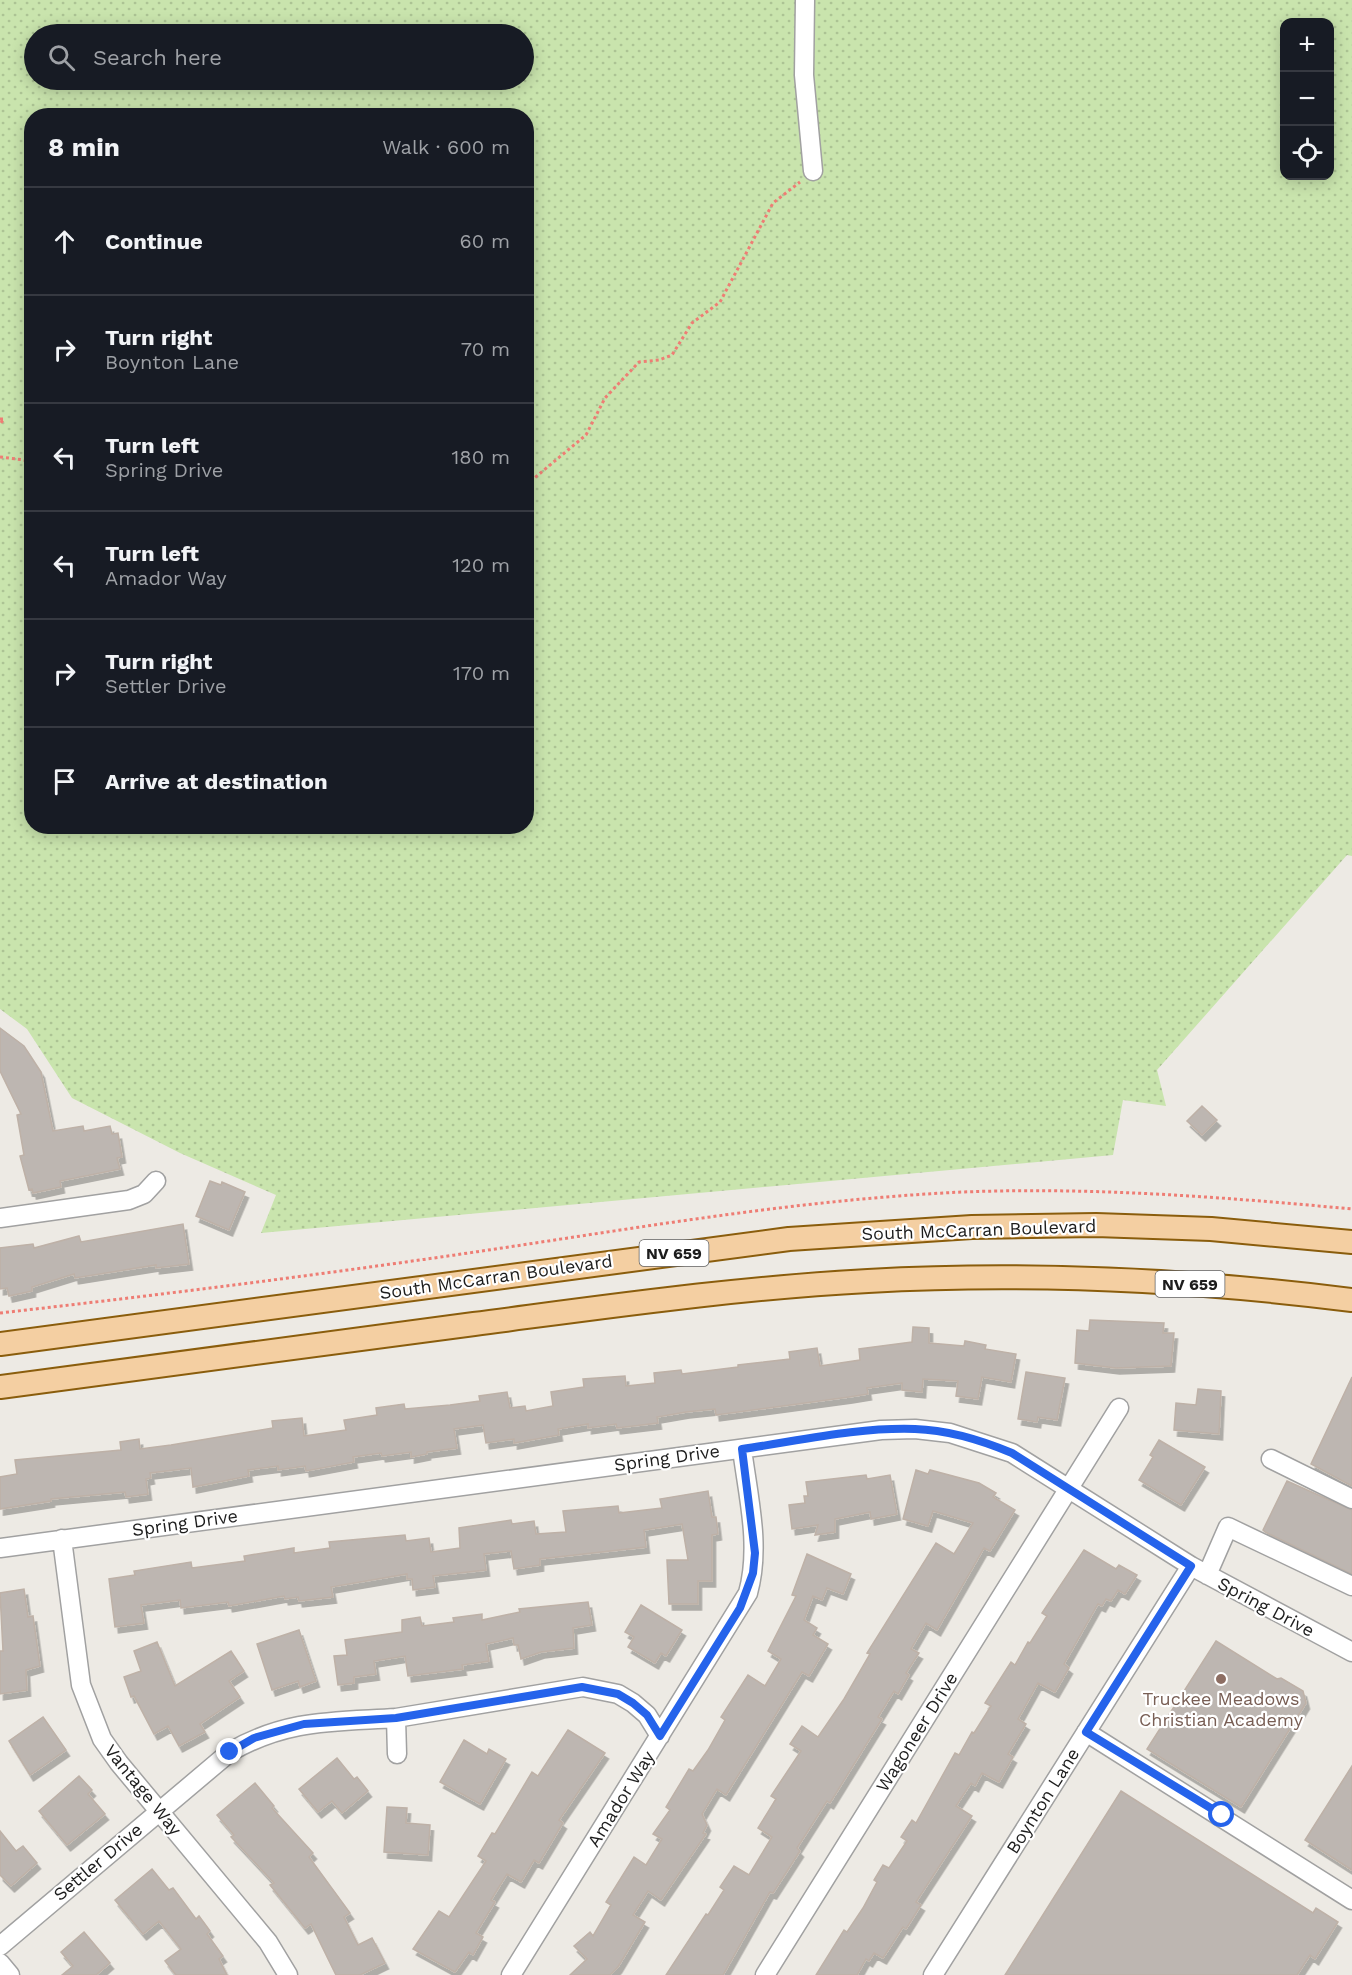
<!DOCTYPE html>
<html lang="en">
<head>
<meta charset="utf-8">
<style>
	:root { --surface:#171b24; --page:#242831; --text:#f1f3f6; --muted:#9ea1a6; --line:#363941 }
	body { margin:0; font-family:"Work Sans",sans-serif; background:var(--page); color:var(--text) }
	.controls { position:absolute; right:18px; top:18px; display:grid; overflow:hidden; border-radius:12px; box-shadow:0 3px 15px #0003 }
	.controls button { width:54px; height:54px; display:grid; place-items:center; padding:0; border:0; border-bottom:2px solid var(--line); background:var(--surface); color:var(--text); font:30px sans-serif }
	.stop { position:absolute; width:18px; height:18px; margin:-14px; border:4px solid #2563eb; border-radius:50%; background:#fff }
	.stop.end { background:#2563eb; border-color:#fff; box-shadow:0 2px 6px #0008 }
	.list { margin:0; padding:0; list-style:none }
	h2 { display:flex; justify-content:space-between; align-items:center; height:78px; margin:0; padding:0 24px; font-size:26px }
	h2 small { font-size:20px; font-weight:400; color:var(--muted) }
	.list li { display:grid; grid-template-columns:39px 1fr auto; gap:18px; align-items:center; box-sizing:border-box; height:108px; padding:0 24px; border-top:2px solid var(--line) }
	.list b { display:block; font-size:22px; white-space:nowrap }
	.list p { margin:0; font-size:20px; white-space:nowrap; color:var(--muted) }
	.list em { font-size:20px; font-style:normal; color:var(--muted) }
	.icon { flex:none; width:33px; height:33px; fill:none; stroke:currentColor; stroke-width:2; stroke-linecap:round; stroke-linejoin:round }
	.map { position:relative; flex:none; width:1352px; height:1975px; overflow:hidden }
	.search { position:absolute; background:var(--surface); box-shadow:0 3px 15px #0003; left:24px; top:24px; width:510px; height:66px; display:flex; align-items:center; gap:15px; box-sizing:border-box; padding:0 21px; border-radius:33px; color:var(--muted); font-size:22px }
	.panel { position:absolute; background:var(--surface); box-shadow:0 3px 15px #0003; left:24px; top:108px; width:510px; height:726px; border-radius:24px }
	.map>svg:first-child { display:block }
</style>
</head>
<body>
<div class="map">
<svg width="1352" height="1975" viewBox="0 0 1352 1975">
	<defs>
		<pattern id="grass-dots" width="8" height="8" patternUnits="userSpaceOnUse" patternTransform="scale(1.5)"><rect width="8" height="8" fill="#c9e4ad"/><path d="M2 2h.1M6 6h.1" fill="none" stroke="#acc394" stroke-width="1.8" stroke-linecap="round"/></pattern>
		<filter id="shadow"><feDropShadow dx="3.5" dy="6" stdDeviation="0" flood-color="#0004"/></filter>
	</defs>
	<rect width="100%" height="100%" fill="#edeae4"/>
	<!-- grass -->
	<path fill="url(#grass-dots)" fill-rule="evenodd" d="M0,0h1352v856l-5,-1 -190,215 9,36 -43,-6 -10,55 -852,78 15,-38 -96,-42 -108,-55 -45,-69 -27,-20zM1284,22h46v154h-46zM34,34h490v46h-490zM32,116h494v710h-494z"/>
	<!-- building -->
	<path fill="#bdb6b1" stroke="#beb1a7" stroke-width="1.5" filter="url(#shadow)" d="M0,1028l24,18 17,26 12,59 30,-5 1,5 26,-5 2,8 6,-1 4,24 -5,1 3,11 -60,12 1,6 -28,6 -1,-4 -3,1 -9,-34 4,-1 -7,-40 4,-1 -21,-43z
		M1202,1106l15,14 -15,15 -15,-14z
		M210,1181l11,4 1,-3 23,10 -16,38 -33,-14z
		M183,1224l6,40 -33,4v-3l-81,13 -1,-4 -42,13v4l-23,5 -2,-8 -7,1v-41l33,-4 1,4 45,-12 2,6z
		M1090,1320l74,3 -1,10h11l-3,33 -55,2 -41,-5 2,-33 12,1z
		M913,1327l16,1v15l35,3 1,-5 21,4 -1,4 31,5 -5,28 -29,-5 -4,22 -22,-3 2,-15 -35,-2 -1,13 -20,-2v-7l-35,5 1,6 -19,3 -133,18 -1,-6 -29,3 -29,5 1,6 -41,5 -1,-4 -28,4v-4l-30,5 1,6 -45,8v-4l-28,4 -3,-18 -29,4 3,19 -30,4v2l-16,3v-5l-29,4 -1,-3 -28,4 1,5 -48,9 -1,-5 -27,4v-4l-30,4 1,6 -56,11 -2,-19 -41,5 1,5 -5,1 2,15 -22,3 -1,-5 -74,7v2l-51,8v-32l17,-3 -2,-14 106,-10 -1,-8 19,-3 1,10 31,-4 102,-17 -1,-7 30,-3 2,18 42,-6 -2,-10 33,-5 -1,-7 28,-4 1,5 45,-4 30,-4 -1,-5 28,-4 3,16 15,-2 1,5 27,-5 -2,-14 33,-5 -1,-8 42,-3 1,10 29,-3 -1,-10 27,-3 1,4 56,-7v-2l52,-6 -1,-7 28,-4 3,18 40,-6 -1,-11 53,-7z
		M1026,1372l39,6 -8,42 -19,-3 -1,5 -19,-3z
		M1352,1377v109l-41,-22z
		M1198,1389l23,2 -2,43 -45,-4 2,-27 20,2z
		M1159,1440l46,27 -24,38 -42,-25 14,-23 -3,-2z
		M916,1470l12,4 2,-4 49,13 17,10 -3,4 22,13 -25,41 -6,-3 -47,82 -11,-7 -15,26 8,4 -13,20 3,2 -11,19 -4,-3 -16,26 4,2 -52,84 -3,-2 -30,47 3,3 -27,42 -3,-1 -47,83h-57l40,-61 2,1 16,-25 -4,-3 14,-21 15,9 23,-38 -14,-9 18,-29 -5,-3 30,-45 -11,-7 12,-18 16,11 26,-38 26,-45 -3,-1 69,-110 18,11 19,-31 -40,-12 -5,15 -25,-7z
		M866,1475l1,4 23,-4 7,39 -26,5 -1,-7 -35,7v13l-20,3 3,-10 -26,4 -3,-24 16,-2 -1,-7h4l-2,-14z
		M1287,1481l65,29v64l-87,-42 -2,-2z
		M708,1491l4,26h4l2,17 -6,1v46h-14v23h-29l-2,-44h21l-6,-36 -38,6 2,17 -106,12v6l-26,4 -3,-18 -27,3 2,16 -53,6 2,11 -22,3 -1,-11h-5v-5l-76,13 2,10 -34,4 -1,-4 -13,2 -1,-3 -55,10 -1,-4 -47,6 -1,-8 -39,5 3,18 -29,4 -6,-48 26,-4 -1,-4 57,-9 1,6 53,-7 -1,-5 32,-5 18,-3v5l36,-5 -1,-6 76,-7 1,6 23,-3 2,14 29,-4 -1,-20 52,-8 1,4 22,-3 2,13 30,-2 -3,-21 55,-5 1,7 43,-5 -2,-9z
		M1084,1550l32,19 3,-4 18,10 -12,19 -7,-4 -7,11 -5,-2 -4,7 -4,-2 -34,60 5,4 -14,24 -17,-9 -20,36 8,5 -18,30 5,3 -14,25 -17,-9 -7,13 -4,-3 -15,23 16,10 -56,86 5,3 -15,24 -3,-2 -20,31 -9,-5 -5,8 -3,-2 -9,16h-41l28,-45 3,2 16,-24 14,-26 -3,-2 9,-15 6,3 18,-27 -6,-4 11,-17 4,3 39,-70 4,2 13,-23 2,1 17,-27 -6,-3 26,-41 4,3 13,-23 2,1 17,-27 -5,-3z
		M807,1554l44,20 -8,20 -16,-6 -5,12 -9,-4 -9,24 13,8 -4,7 15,9 -19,32 -7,-4 -76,123 -9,-6 -15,25 5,11 -4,8 3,1 -45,66 -13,-9 -15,24 12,7 -27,45 -8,8h-40l17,-16 -13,-13 16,-14 3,4 18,-31 -5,-3 28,-45 12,8 16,-26 -9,-5 17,-24 -4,-3 23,-38 4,2 15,-21 17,-30 -4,-3 27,-42 17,11 16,-27 -13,-8 28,-55 -4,-1z
		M24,1589l4,28 5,-1 7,50 -14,4 1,20 -27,4v-43h3l-3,-58z
		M588,1602l4,23 -19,3 1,20 -33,4 -20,7 -3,-14h-4l-1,-7 -27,6 3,17 -27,4 1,4 -55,7 -3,-20 -31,5 2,13 -22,3v6l-16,2 -4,-29 13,-1 -2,-15 57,-8v-12l18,-3 2,9 32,-4 -1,-4 29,-4v6l38,-8 -1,-3z
		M641,1605l41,25 -16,26 -5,-3 -6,10 -27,-16 6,-10 -9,-5z
		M299,1630l17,51 -16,6 -2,-6 -26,9 -15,-46z
		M1216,1641l61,38 4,-1 22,13 3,12 -65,104 -94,-58z
		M157,1642l18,44 56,-35 13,20 -15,10 11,16 -40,27 5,8 -26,14 -11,-20 -14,8 -20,-38 -3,1 -7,-20 17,-6 -7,-20z
		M43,1717l23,33 -36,25 -21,-34z
		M568,1730l37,23 -46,67 4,3 -24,40 -5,-3 -13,22 -14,-8 -16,26 4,2 -19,31 7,4 -10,18 -4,-3 -14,20 -42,-23 26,-38 10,6 37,-56 -8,-5 14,-23 3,1 37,-62 6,4z
		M464,1740l23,14 2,-5 17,10 -26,45 -40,-22z
		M337,1758l17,21 3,-2 11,14 -26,22 -10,-12 -14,11 -19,-23z
		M1352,1766v104l-47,-30z
		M79,1776l13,14 -4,4 17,20 -38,31 -28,-34z
		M255,1783l19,23 -2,2 41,45 -4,4 41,56 -6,4 14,28 14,-7 13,25 -25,12h-24l-25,-51 -6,4 -35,-43 4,-2 -43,-46 3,-2 -17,-20z
		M1121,1791l192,122 3,-5 22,14 -23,37 -5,-4 -13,20h-292z
		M387,1807l20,1 -1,15 24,2 -2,30 -44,-3z
		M0,1831l16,20 7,-5 14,17 -26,23 -11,-11z
		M152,1869l17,21 4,-2 23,31 3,-3 11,15 -3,3 16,22 -4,3 8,16h-51l-11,-14 16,-12 -22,-28 -16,13 -28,-34z
		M84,1932l26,31 -14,12h-34l11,-9 -12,-14z"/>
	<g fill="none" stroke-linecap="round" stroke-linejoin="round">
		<defs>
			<path id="minor" d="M805,0l-1,75 9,96
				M0,1218l129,-18 15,-6 12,-13
				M1271,1459l81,40
				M62,1539l19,146 21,54 17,24 149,179 20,33
				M0,1548l881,-118 34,-1 35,4 62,20 179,113 161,86
				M1207,1575l21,-48 124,59
				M1086,1732l266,168
				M397,1754l-1,-36 187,-31 35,7 15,9 14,12 13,21
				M0,1946l230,-194c57,-33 103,-30 166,-34
				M0,1963l10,12
				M511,1975l237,-382c13,-47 0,-97 -6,-144
				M765,1975l354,-567
				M933,1975l258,-409"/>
			<path id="major" d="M0,1344l789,-105 183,-12 124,-2 115,4 141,13
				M0,1387c158,-21 316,-42 474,-63 131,-17 262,-36 394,-43 161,-9 324,-1 484,19"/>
		</defs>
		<!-- minor casing -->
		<use href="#minor" stroke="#a1a1a1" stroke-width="21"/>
		<!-- major casing -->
		<use href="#major" stroke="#8a5d0c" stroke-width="26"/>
		<!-- path -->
		<path stroke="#ee7d74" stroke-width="3" stroke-dasharray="3 3" stroke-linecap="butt" d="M0,419h4l-4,5
			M0,457l25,3 2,17 5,1
			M526,485l60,-50 19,-37 34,-36 20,-2 13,-5 20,-32 28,-21 53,-99 27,-21
			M0,1313c168,-19 335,-40 502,-65 153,-23 306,-49 461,-56 130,-5 259,5 389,17"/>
		<!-- minor -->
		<use href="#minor" stroke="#fff" stroke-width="18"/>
		<!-- major -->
		<use href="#major" stroke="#f4cfa2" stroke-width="22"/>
	</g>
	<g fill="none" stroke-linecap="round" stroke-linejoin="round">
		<!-- route -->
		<path stroke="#2563eb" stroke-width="8" d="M230,1752l24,-14 50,-14 92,-6 186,-31 36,7 15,9 14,12 13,21 80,-128 13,-35 2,-20 -13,-104c56,-8 116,-22 173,-20 34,1 66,11 97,24l179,113 -105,166 136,83"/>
	</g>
	<!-- markers -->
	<circle fill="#8d6e63" stroke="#fff" stroke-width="2" cx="1221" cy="1679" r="6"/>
	<g text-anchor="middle" stroke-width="4.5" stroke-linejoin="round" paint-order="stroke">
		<!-- shield labels -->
		<g fill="#fff" stroke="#616161" stroke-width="1.5">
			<rect x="639.5" y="1240" width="69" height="26" rx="4.5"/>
			<rect x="1155.5" y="1271" width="69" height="26" rx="4.5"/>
		</g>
		<g font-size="16" font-weight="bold" fill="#1d1d1d">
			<text x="674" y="1259">NV 659</text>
			<text x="1190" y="1290">NV 659</text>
		</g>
		<!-- street labels -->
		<g font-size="18" fill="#1d1d1d" stroke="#fff">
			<text transform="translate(979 1230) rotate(-2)" y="6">South McCarran Boulevard</text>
			<text transform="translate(496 1277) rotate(-8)" y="6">South McCarran Boulevard</text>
			<text transform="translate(667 1458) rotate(-8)" y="6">Spring Drive</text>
			<text transform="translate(185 1523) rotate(-8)" y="6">Spring Drive</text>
			<text transform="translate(1266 1607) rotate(28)" y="6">Spring Drive</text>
			<text transform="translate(917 1732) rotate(-58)" y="6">Wagoneer Drive</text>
			<text transform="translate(143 1790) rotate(51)" y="6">Vantage Way</text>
			<text transform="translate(621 1799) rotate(-58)" y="6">Amador Way</text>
			<text transform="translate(1043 1801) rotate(-58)" y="6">Boynton Lane</text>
			<text transform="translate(98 1862) rotate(-40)" y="6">Settler Drive</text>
		</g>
		<!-- education labels -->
		<g font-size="18" fill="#785e54" stroke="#fff">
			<text x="1221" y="1705">Truckee Meadows<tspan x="1221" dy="21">Christian Academy</tspan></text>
		</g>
	</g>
</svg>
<div class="controls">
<button>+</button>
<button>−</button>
<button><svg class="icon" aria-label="locate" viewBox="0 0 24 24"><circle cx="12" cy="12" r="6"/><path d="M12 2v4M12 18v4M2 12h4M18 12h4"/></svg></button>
</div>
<div class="stop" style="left:1222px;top:1815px"></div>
<div class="stop end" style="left:230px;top:1752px"></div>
<div class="search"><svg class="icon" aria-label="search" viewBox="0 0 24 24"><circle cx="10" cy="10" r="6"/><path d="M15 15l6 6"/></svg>Search here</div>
<section class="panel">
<h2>8 min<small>Walk · 600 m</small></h2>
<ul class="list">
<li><svg class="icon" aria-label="ahead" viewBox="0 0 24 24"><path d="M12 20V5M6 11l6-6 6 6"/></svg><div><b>Continue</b></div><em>60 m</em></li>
<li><svg class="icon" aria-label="right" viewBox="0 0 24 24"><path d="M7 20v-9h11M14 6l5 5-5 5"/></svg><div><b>Turn right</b><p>Boynton Lane</p></div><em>70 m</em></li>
<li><svg class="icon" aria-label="left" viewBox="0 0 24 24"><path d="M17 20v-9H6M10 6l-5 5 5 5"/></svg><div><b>Turn left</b><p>Spring Drive</p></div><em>180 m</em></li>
<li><svg class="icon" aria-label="left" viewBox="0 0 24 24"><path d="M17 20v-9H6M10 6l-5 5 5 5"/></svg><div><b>Turn left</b><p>Amador Way</p></div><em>120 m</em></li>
<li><svg class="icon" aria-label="right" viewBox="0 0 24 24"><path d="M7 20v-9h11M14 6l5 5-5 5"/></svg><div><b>Turn right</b><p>Settler Drive</p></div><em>170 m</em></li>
<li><svg class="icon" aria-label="arrive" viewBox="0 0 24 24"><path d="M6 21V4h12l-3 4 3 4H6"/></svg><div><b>Arrive at destination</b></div></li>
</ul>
</section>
</div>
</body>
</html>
